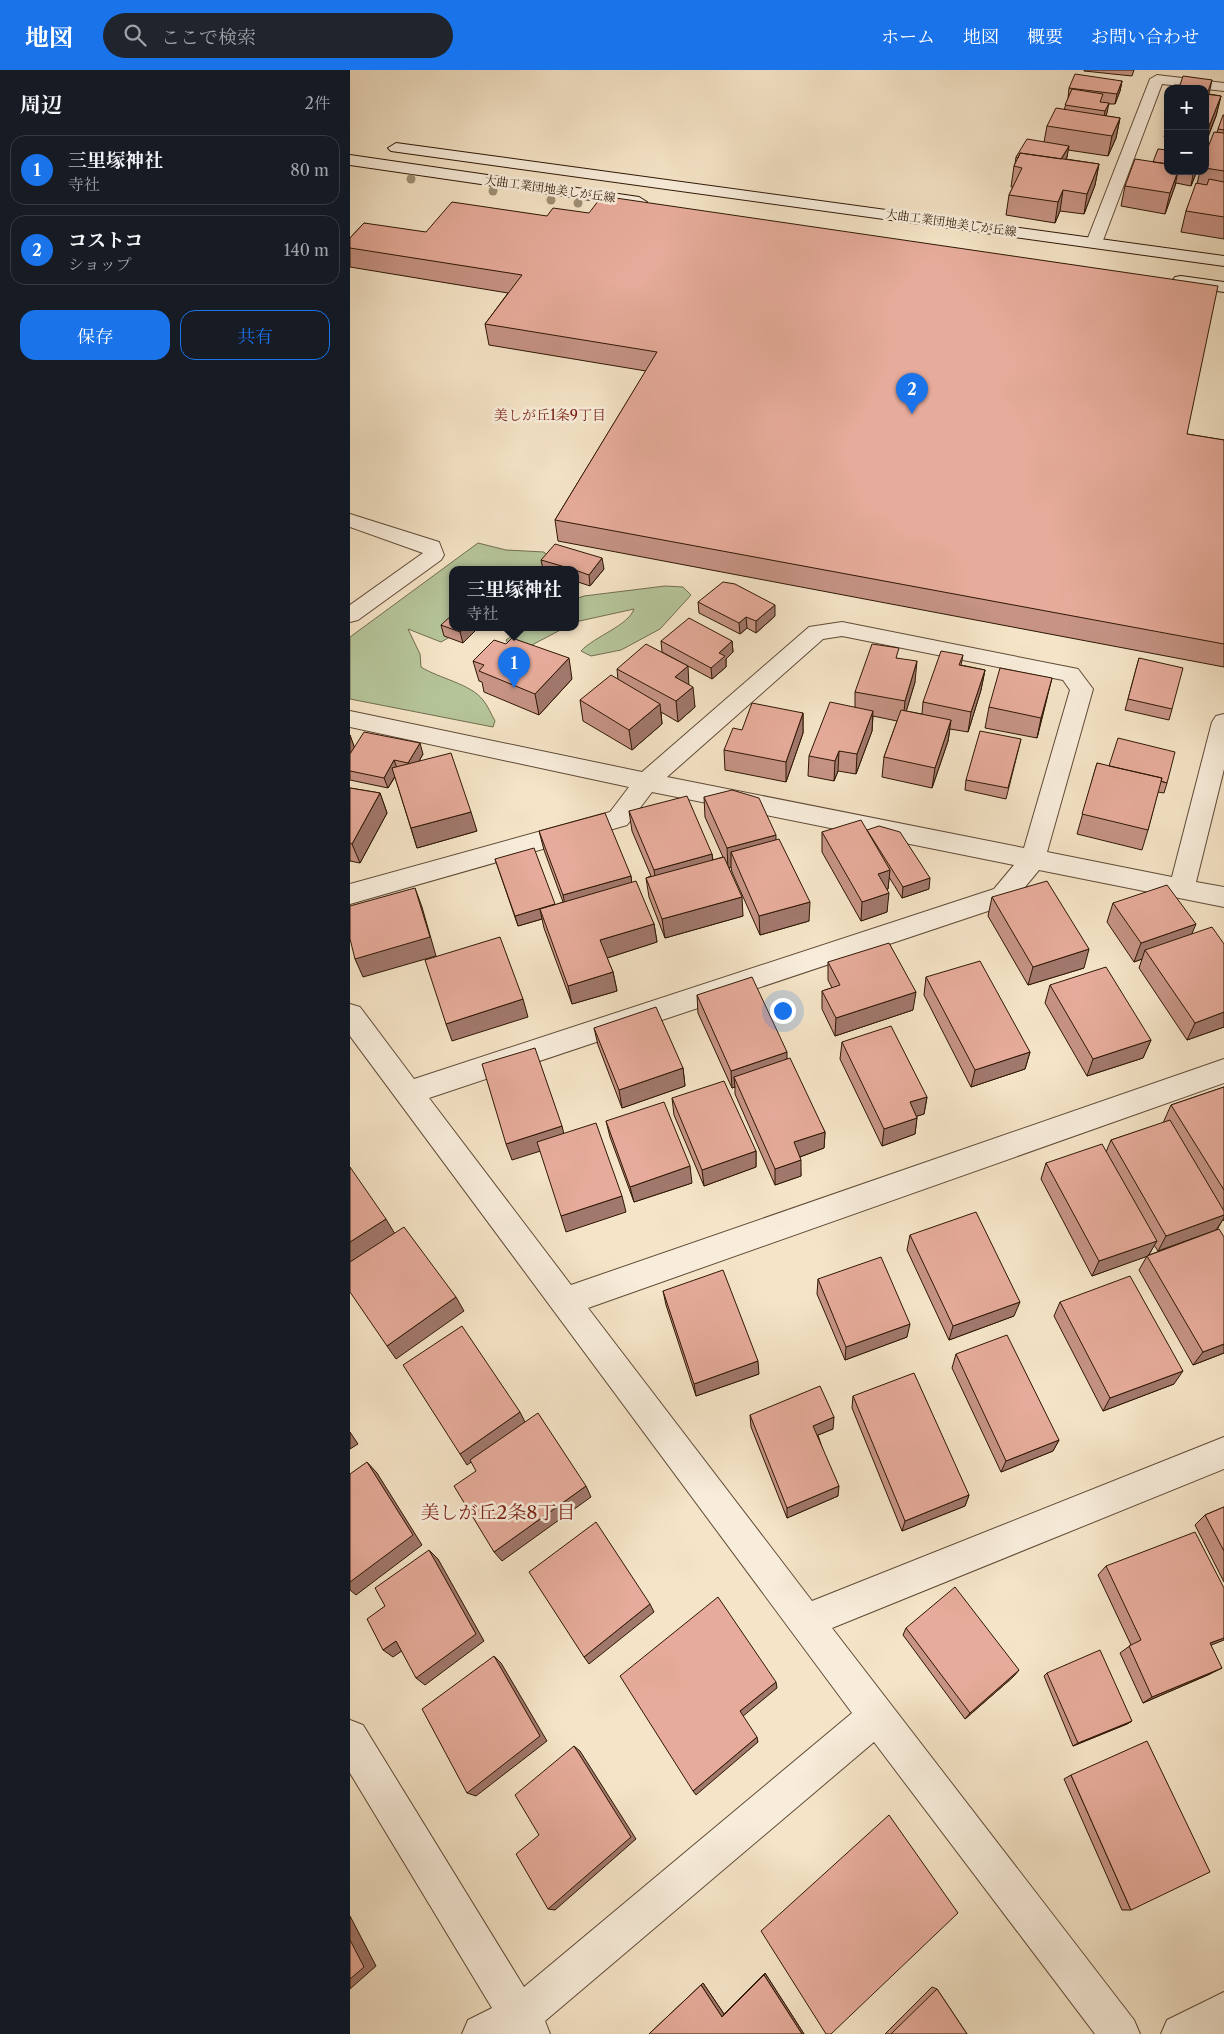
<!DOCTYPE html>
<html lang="ja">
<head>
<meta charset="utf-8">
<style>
	:root { --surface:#171b24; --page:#20242c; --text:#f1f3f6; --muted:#9ea1a6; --line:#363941; --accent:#1a73e8 }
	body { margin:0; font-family:"Libre Caslon Text","Noto Serif JP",serif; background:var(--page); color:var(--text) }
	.controls { position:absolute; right:15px; top:15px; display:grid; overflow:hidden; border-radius:10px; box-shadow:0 2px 12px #0003 }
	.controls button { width:45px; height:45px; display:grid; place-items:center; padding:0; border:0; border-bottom:1px solid var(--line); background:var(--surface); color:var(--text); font:25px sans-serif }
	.you { position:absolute; left:432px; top:940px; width:18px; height:18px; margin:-12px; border:4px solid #fff; border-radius:50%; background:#1a73e8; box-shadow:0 0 0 8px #1a73e833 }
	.badge { display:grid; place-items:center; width:32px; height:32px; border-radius:50%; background:var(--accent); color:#fff; font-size:16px; font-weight:700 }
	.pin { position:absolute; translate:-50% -41px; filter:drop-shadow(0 1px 2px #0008) }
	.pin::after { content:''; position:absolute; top:26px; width:18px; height:15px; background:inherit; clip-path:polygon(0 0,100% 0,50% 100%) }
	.popup { position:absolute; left:99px; top:496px; width:130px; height:65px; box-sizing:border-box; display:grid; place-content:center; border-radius:10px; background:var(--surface); filter:drop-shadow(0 1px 4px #0005); font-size:16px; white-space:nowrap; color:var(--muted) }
	.popup b { font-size:19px; color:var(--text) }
	.popup::after { content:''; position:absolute; left:50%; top:100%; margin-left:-10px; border:10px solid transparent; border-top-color:var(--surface) }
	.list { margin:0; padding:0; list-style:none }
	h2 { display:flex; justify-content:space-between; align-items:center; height:65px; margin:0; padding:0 20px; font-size:21px }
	h2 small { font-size:16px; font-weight:400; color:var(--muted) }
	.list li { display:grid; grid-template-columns:32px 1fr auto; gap:15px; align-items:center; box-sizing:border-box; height:70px; margin:0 10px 10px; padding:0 10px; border:1px solid var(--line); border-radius:15px }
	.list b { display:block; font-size:19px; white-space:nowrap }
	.list p { margin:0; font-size:16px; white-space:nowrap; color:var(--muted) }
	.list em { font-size:16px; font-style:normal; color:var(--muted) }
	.actions { display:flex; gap:10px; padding:15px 20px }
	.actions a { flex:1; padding:11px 0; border:1px solid var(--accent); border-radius:15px; text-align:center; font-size:18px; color:var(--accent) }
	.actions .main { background:var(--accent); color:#fff }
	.icon { flex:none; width:28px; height:28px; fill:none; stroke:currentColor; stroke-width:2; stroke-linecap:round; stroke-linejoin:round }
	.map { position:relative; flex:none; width:874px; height:1964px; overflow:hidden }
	header { display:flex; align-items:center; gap:30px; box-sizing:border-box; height:70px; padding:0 25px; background:var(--accent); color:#fff }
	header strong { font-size:24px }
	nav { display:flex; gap:28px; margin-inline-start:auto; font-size:18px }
	.search { width:350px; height:45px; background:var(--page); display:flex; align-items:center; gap:12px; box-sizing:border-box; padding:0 18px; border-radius:28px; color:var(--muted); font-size:19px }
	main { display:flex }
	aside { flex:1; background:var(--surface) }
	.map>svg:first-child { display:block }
</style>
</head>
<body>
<header>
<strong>地図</strong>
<div class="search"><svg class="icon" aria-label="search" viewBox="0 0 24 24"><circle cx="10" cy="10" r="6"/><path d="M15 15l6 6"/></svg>ここで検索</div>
<nav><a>ホーム</a><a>地図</a><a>概要</a><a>お問い合わせ</a></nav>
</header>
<main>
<aside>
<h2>周辺<small>2件</small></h2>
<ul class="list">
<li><span class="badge">1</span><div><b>三里塚神社</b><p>寺社</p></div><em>80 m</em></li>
<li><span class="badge">2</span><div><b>コストコ</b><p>ショップ</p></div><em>140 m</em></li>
</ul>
<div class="actions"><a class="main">保存</a><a>共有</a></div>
</aside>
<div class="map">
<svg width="874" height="1964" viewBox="0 0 874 1964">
	<rect width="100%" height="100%" fill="#f5e4c7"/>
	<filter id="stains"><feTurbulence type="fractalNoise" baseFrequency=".004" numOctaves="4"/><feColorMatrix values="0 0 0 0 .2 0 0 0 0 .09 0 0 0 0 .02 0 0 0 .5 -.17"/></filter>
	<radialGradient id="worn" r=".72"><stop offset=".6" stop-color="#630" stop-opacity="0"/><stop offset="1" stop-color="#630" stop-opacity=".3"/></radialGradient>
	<!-- green -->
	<path fill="#b6c59a" stroke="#726e50" d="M128,473l28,7 38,2 15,17h-106v58l2,7 -14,8 -33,-13 12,25 1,13c17,11 50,17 62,33 5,6 8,14 12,21l-2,6 -143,-28v-62z
		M315,516l18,1 8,8 -31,34 -39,21 -30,6 -10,-5c14,-15 47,-25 53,-42l-59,13v-23l9,-3z
		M174,557h42l-36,19 -20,2 -4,-8z"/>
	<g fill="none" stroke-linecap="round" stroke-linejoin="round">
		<defs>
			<path id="minor" d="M807,5l67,8v8l-62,-7 -60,159 -2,4h-12l-2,-4 64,-164z
				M0,444l89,28 5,13 -3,5 -83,60 -8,2v-17l73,-52 -73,-26z
				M492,552l236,47 15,20 -46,163 125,25 40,-155 4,-6 8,-2v55l-28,113 28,5v20l-185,-37 -27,33 -583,195 142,187 653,-226v24l-636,225 224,293 412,-164v32l-392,159 302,392 6,14h-45l-221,-292 -329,279 5,13h-88l6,-14 24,-12 -142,-235v-53l13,5 161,262 328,-274 -502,-677v-32l10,3 54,72 580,-190 20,-24 -362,-73 -25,33 -277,79v-20l260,-72 19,-25 -279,-60v-16l292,61 167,-145zM492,566l221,44 7,10 -46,158 -357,-71 156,-138z
				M874,1922v42h-63l6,-14z"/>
			<path id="secondary" d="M46,73l828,113v10l-833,-115 -3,-3z
				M0,85l289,42 8,5 -8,5 -289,-42z
				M831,206l43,6v10l-49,-7 -3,-4 3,-4z"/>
		</defs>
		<!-- minor casing -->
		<use href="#minor" stroke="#604a36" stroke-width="2"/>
		<!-- secondary casing -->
		<use href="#secondary" stroke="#2f1705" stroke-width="2"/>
		<!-- minor -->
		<use href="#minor" fill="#f8eddb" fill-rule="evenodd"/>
		<!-- secondary -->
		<use href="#secondary" fill="#f8eddb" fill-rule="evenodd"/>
	</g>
	<!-- trees -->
	<g fill="#9f9075">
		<circle cx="61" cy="109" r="4.5"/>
		<circle cx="143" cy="121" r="4.5"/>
		<circle cx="201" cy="130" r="4.5"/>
		<circle cx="228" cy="133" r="4.5"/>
	</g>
	<!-- wall -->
	<path fill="#c69384" stroke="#2f1705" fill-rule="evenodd" d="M734,0h50l-2,6 -48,-5z
		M862,10l-3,14 12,2 -5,20 -9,24 -2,12v-63l-25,-4z
		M772,11l-2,10 -5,13h-7l-2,12 14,2 -4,20 -8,18 -40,-6 -1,7 -1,2 33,5 -4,21 -11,29 -24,-3 -5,12 -49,-8 3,-20 4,-8h-2l3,-21 1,-2 1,-7 28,-15 3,-16 17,-16 4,-12 1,-10z
		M874,45v124l-43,-7 5,-21 11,-27 3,-13h5v-16l12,-23z
		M818,52v16l-4,-1z
		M803,92l15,9h29l-6,15 -15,-3 -11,31 -44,-8 4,-20z
		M14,153l823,211 37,6v227l-666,-126 -3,-21 91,-149 -157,-26 -4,-21 23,-31 -158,-26v-29z
		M191,490l63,9 -14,17 -15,-5v-12h-32z
		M348,532l77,14 -19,17 -9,-5 -7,6 -41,-21z
		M91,555l38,2 -16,16 -19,-7z
		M311,571h71l1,11 -7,7v8l-14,12 -50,-27z
		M613,585l-2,10 24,5 -4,20 -13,42 -18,-3 -2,12 -16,47 -50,-11 2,-20 13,-36 -24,-5 -1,15 -16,43 -18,-3 -4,10 -26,-5 1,-20 46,-49v-15l43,-34 17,24 -9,29 16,3 1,-12z
		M789,588l33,51 -3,11 -44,-10z
		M123,591l99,18 -33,36 -55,-23 -2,-10 -3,-1z
		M267,599l72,16 6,22 -17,15 -17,-10 1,12 -30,26 -49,-29 -3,-21 38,-20z
		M697,628l-10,40 -52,-10 4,-21z
		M453,643v20l-17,49 -61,-12 -1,-20 18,-20z
		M0,665l4,12 69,7 -4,7 58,70 -60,17 -22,-71 -7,11 -38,-8z
		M671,669l-15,60 -41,-9 1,-10z
		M747,693l70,20 -3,10 -6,-1 -10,38 -6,20 -65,-16z
		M0,718l30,5 7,20 -27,50 -10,-2z
		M354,727l72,43 33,81 -49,14 -28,-63 -1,-5 -2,1 14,48 -78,22 -16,-41 -3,-19 5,-2 -19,-45 -3,-20 83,43 1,6 10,-3 -18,-40z
		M189,761l92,45v6l23,42 3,18 -50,16 6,14 4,19 -45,13 -28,-76 -2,-9 -24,7 -23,-67 60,46 8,-3 -19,-52z
		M517,761l62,58 -27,9 -13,-21 -1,12h-1v23l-26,9 -39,-69v-20z
		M642,827l92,71 -56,17 -40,-69z
		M763,833l79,31 32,93 -37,13 -48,-72 3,-9 -8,3 -27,-40z
		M478,892l85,48 -78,26 -13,-27v-18l10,-3 -4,-8z
		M576,907l104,75 -5,17 -54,18 -47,-92z
		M700,915l101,55 -8,18 -56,18 -42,-73z
		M347,925l90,64 38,73 -1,16 -24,9 1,19 -26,9 -40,-91v-7l-3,1 -34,-75z
		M244,958l89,40 2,18 -63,22 -24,-63z
		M492,972l85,55 -3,17 -7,2 -2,18 -33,12 -42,-87z
		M874,1017v134l-1,-2 -6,11 7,123 -31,12 -54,-95 8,-14 -55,20 -51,-97 5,-16 60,-11 5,-12 52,-17 8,-18zM852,1165l-53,20 5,-10 4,6z
		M322,1028l84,53v16l-52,19 -30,-71z
		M256,1051l86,62 -58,19 -24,-65z
		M560,1165l104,81 -65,24 -42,-90z
		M468,1209l89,58 -62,23 -28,-66z
		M313,1221l96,83 -63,22 -30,-91z
		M710,1232l114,82 -71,27 -49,-95z
		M606,1284l103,86 -6,11 -52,21 -49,-104z
		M503,1326l116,99 -4,11 -63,25 -50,-123z
		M400,1345l83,14 -15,6 20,61 -51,22 -36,-91z
		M874,1437v75l-29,-57 10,-10z
		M756,1496l105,79 -1,29 -67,29 -23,-50 11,-8 -33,-70z
		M556,1558l113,42 -6,7 -48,42 -62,-84z
		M697,1603l85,48 -5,3 -54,22 -29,-70z
		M721,1705l60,135h-9l-58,-131z
		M415,1903l39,61h-155l54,-51 21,31z
		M582,1917l5,2 30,45h-82z"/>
	<!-- shaded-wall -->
	<path fill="#a1786c" stroke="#2f1705" d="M772,11l-2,10 -5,13 2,-10z
		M871,26l-5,20 -11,27 5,-19z
		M759,33l-2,10 -4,8 2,-10z
		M770,48l-4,20 -8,18 4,-20z
		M719,76l-2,11 -11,19 2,-11z
		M749,94l-4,21 -11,29 3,-20z
		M828,101l-3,15 -10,28 5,-21z
		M845,101h2l-6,15 2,-11z
		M713,120l-3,21 -5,12 3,-21z
		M252,488l2,11 -14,17 -1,-11z
		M425,535v11l-19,17v-12z
		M396,547l1,11 -7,6 -1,-11z
		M115,557h14l-16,16 -3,-11z
		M382,571l1,11 -7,7v8l-14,12 -1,-11 8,-15z
		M219,588l3,21 -33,36 -4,-21z
		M567,591l-2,21 -12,40 2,-21z
		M338,596l1,21 -14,-10z
		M635,600l-4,20 -13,42 3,-20z
		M702,608l-15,60 4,-20z
		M343,617l2,20 -17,15 -2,-21z
		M310,634l2,20 -30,26 -3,-20z
		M523,641l-1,20 -16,43 1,-20z
		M453,643v20l-17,49v-20z
		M601,650l-3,21 -16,47 3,-20z
		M0,665l5,14 -5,8z
		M70,673l3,11 -11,20 -4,-11z
		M489,681l-1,20 -4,10 1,-20z
		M44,690l4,11 -10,17 -4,-10z
		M30,723l7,20 -27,50 -8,-19z
		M121,742l6,19 -60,17 -6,-20z
		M426,765v19l-45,-2v15l-3,1 -1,-20z
		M362,784l2,20 -57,16 -3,-20z
		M540,800l-2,19 -11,4 1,-19z
		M281,806l2,19 -66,19 -4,-19z
		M580,808l-1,11 -27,9 1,-11z
		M65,818l7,19 14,49 -73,21 -8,-18z
		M539,823l-2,19 -26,9 1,-19z
		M392,827l1,19 -78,22 -3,-19z
		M460,832l-1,19 -49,14 -1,-19z
		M205,834l-15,5 2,10 -24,7 -3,-10z
		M304,854l3,18 -53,17 -4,-19z
		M846,854l-8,19 -43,7 -3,9 -8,3 7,-19z
		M739,879l-5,19 -56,17 5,-18z
		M263,902l4,19 -45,13 -4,-18z
		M566,922l-3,18 -78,26 1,-18z
		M173,929l5,18 -76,24 -6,-17z
		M874,942v15l-37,13 8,-17z
		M801,970l-8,18 -56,18 6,-17z
		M437,982v18l-53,7 1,10 -3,1 -1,-17z
		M680,982l-5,17 -54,18 4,-17z
		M333,998l2,18 -63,22 -3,-18z
		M577,1027l-3,17 -17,5 3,-17z
		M567,1048l-2,16 -33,12 2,-17z
		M212,1056l4,17 -54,17 -6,-16z
		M475,1062l-1,16 -30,11v-17z
		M406,1081v16l-52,19 -2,-16z
		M451,1090v16l-26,9v-16z
		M340,1096l2,17 -58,19 -4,-15z
		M272,1126l4,16 -60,20 -5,-16z
		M874,1145v3l-8,12 -58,21 8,-15z
		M36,1149l9,15 -45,29v-21z
		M807,1171l-9,15 -56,20 7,-15z
		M106,1227l8,14 -68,48 -9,-13z
		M670,1232l-6,14 -65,24 4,-14z
		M560,1254l-3,13 -62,23 1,-13z
		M874,1274v9l-31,12 10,-13z
		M408,1291l1,13 -63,22 -2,-12z
		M833,1301l-9,13 -71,27 7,-13z
		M170,1342l6,12 -59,41 -7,-11z
		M484,1347l-1,12 -20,8v-11z
		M0,1362l8,12 -8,5z
		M709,1370l-6,11 -52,21 5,-11z
		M17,1392l10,11 45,72 -66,50 -6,-5v-8z
		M236,1416l5,11 -89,64 -8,-9z
		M489,1416l-1,10 -51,22v-10z
		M619,1425l-4,11 -63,25 3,-10z
		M79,1480l9,9 46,82 -59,44 -9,-7z
		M300,1534l4,8 -65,52 -5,-7z
		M874,1568v2l-25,10 11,-7z
		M46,1571l10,7 -13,9 -10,-7z
		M144,1586l7,7 46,78 -71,55 -9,-3z
		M872,1598l-12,6 -67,29 9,-6z
		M669,1600l-6,7 -48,42 5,-6z
		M426,1612l1,6 -35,29 -2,-6z
		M782,1651l-5,3 -54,22 5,-3z
		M407,1667l1,5 -62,53 -3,-4z
		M224,1676l6,5 56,88 -81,71 -7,-1z
		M0,1846l26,50 -26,23z
		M415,1903l39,61h-2l-38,-59z
		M353,1913l21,31 -2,3 -21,-32z"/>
	<!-- building -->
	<path fill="#e6ab9a" stroke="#2f1705" d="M725,4l47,7 -5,13 -48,-6z
		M833,6l29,4 -5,14h-2v-5h-33l2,-4h6z
		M722,19l31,5 -3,8 9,1 -4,8 -40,-6z
		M855,24l16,2 -11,28 -5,-1z
		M706,38l64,10 -8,18 -65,-10z
		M873,45h1v15l-6,-1z
		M864,62l10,1v38l-19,-3v-13z
		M677,69l42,7 -8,13 -41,-6 -2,5 -2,-1z
		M855,69l3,1 -3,7z
		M808,79l10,1v14l-15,-2z
		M670,83l79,11 -12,30 -24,-4 -5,12 -49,-7 13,-27 -8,-2z
		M785,89l33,5v7h10l-8,22 -45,-7z
		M828,101h17l-2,4 -15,-3z
		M859,109l15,3v35l-38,-6 10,-28 11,2z
		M252,126l616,90 -31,148 37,6v204l-669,-124 102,-168 -172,-28 37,-49 -172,-27v-10l14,-15 62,9 26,-30 95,14 6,-8 36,5z
		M205,474l47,14 -13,17 -14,-5v-1h-3l-31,-9z
		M373,512l12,2 40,21 -19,16 -10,-4 -7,6 -41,-21z
		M103,544v13h12l-5,5 -19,-7z
		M339,548l43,23 -13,12 6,3 -14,12 -50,-27z
		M162,568l57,20 -34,36 -56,-23 5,-6 -11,-4 21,-21 12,4z
		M296,574l42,22 -13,11 18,10 -17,14 -59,-32z
		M522,574l27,4 -3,10 21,3 -12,40 -50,-9z
		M591,581l22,4 -4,10 26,5 -14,42 -48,-10z
		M789,588l44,10 -11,41 -44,-10z
		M650,598l52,10 -11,40 -52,-11z
		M261,605l49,29 -31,26 -49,-30z
		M480,632l43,9 -16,43 -18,-3 -4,10 -26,-5z
		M402,633l51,10 -17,49 -62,-12 9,-22 9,2z
		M551,640l50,10 -16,48 -51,-11z
		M630,661l41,8 -13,49 -42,-8z
		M14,662l56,11 -12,20 -14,-3 -10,18 -34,-7v-17z
		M768,668l57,14 -8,31 -6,-2 1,-3 -53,-12z
		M101,683l20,59 -60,16 -19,-60z
		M747,693l65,15 -14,52 -66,-16z
		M0,718l30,5 -28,51 -2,-1z
		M382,720l27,8 17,37 -49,13 -23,-51z
		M337,726l25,58 -58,16 -25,-59z
		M255,743l26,63 -68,19 -24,-64z
		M511,750l29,50 -12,4 11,19 -27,9 -40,-70z
		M529,756l21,6 30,46 -27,9 -36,-57z
		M429,769l31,63 -51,14 -28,-64z
		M184,778l21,56 -40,12 -20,-57z
		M374,787l18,40 -80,22 -16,-41z
		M286,811l18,43 -54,16 13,32 -45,14 -28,-77z
		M697,811l42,68 -56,18 -41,-70z
		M817,815l29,39 -55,19 -28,-40z
		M65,818l15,49 -75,22 -5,-20v-33z
		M862,857l12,17v68l-29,11 -50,-73z
		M150,867l23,62 -77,25 -21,-64z
		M539,873l27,49 -80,26 -14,-27 18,-6 -12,-23z
		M630,891l50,91 -55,18 -49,-93z
		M756,897l45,73 -58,19 -43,-74z
		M402,907l35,75 -56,19 -34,-76z
		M306,937l27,61 -64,22 -25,-62z
		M541,956l36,71 -17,5 7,16 -33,11 -42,-87z
		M185,978l27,78 -56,18 -24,-80z
		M440,988l35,74 -31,10 7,18 -26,9 -41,-92z
		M374,1011l32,70 -54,19 -30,-72z
		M874,1017v103l-53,-85z
		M314,1032l26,64 -60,21 -24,-66z
		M820,1050l54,91v4l-58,21 -55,-96z
		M246,1053l26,73 -61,20 -24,-74z
		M752,1074l55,97 -58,20 -53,-98z
		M0,1097l36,52 -36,23z
		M626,1142l44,90 -67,24 -43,-91z
		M54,1157l52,70 -69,49 -37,-54v-30z
		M869,1159l5,8v107l-21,8 -56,-96z
		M531,1187l29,67 -64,23 -28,-68z
		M373,1200l35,91 -64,23 -31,-93z
		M780,1206l53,95 -73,27 -50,-96z
		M112,1256l58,86 -60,42 -57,-89z
		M657,1265l52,105 -53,21 -50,-107z
		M564,1303l55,122 -64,26 -52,-125z
		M470,1316l14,31 -21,9 26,60 -52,22 -37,-93z
		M188,1343l48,73 -92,66 -40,-66 22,-15 -6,-11z
		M17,1392l46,73 -63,47v-108z
		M874,1437v44l-19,-36z
		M246,1452l54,82 -66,53 -55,-85z
		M845,1462l29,56v50l-14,5 12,25 -70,29 -23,-51 12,-6 -35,-74z
		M79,1480l47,84 -60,44 -20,-37 -13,9 -16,-31 18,-13 -10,-18z
		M605,1517l64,83 -49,43 -64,-85z
		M368,1527l58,85 -36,29 17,26 -64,54 -73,-115z
		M750,1580l32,71 -54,22 -31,-70z
		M144,1586l46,80 -73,57 -45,-84z
		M797,1671l63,131 -79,38 -60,-135z
		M224,1676l57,91 -83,72 -32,-55 23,-19 -24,-40z
		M539,1745l69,98 -127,121h-5l-65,-103z
		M0,1870l14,27 -14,12z
		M414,1905l38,59h-153l52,-49 21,32z
		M587,1919l30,45h-76z"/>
	<g text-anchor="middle" stroke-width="5" stroke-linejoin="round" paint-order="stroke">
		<!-- far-street labels -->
		<g font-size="12" fill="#2f1705" stroke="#f8eddb">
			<text transform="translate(200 119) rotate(8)" y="4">大曲工業団地美しが丘線</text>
			<text transform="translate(601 153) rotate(8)" y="4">大曲工業団地美しが丘線</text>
		</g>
		<!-- far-neighbourhood labels -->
		<g font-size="14" fill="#7a1f14" stroke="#f8eddb">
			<text x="200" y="350">美しが丘1条9丁目</text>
		</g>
		<!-- near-neighbourhood labels -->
		<g font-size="19" fill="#7a1f14" stroke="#f8eddb">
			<text x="148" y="1449">美しが丘2条8丁目</text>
		</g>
	</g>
	<rect width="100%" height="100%" filter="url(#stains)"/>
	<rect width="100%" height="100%" fill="url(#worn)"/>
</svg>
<div class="controls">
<button>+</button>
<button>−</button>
</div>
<div class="you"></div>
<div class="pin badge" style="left:164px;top:618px">1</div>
<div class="popup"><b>三里塚神社</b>寺社</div>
<div class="pin badge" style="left:562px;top:344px">2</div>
</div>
</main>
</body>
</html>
